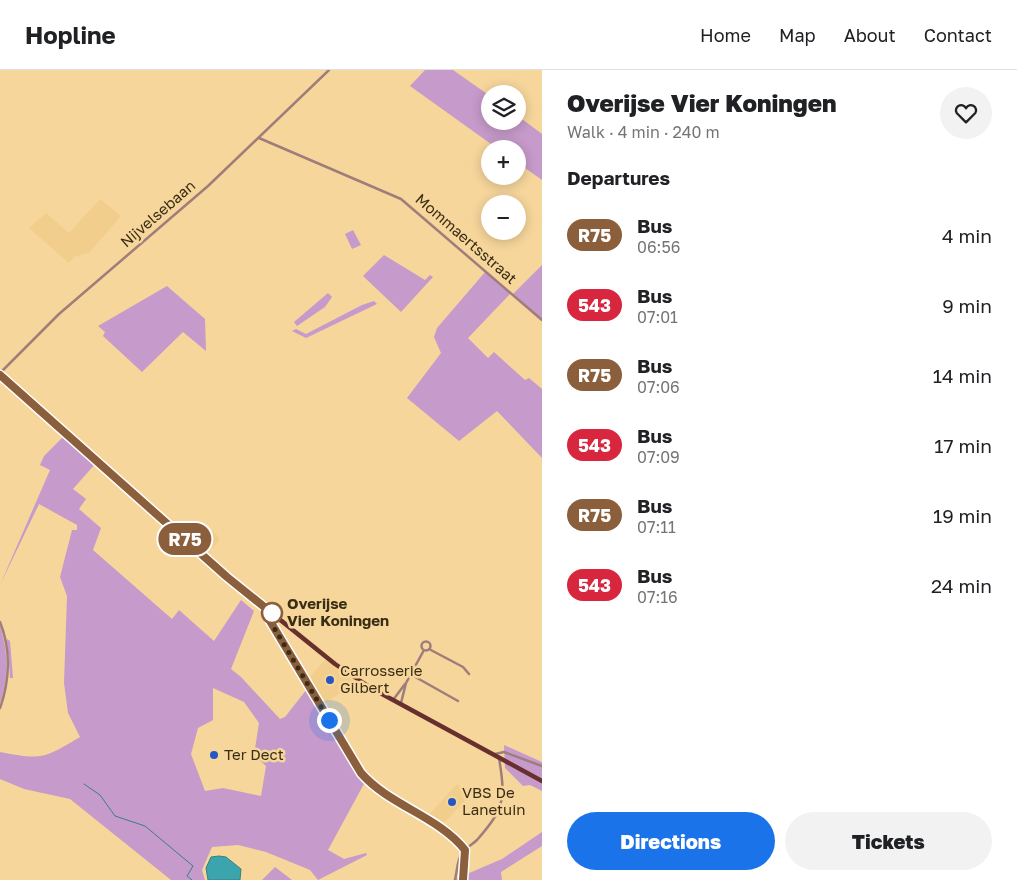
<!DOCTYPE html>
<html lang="en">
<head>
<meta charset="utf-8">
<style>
  :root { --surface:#fff; --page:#f2f2f2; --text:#202124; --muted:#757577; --line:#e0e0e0; --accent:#1a73e8 }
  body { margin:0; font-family:"Golos Text",sans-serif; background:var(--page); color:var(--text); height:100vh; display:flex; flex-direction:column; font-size:19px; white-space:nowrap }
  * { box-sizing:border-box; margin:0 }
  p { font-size:16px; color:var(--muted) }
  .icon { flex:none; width:28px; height:28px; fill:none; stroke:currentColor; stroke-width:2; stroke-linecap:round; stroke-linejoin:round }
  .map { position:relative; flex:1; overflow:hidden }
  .details { display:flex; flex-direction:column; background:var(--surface); width:475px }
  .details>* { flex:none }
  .badge { padding:0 10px; border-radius:16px; font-size:18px; line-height:32px }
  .buttons { position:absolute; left:481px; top:15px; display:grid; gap:10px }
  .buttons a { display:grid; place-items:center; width:45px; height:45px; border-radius:50%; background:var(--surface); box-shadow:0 2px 12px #0003; font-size:25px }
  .you { position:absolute; width:25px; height:25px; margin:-12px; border:4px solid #fff; border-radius:50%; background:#1a73e8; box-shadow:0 0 0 8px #1a73e833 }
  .map>.badge { position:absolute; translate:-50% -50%; box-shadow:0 0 0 2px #fff }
  h2 { padding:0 25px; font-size:19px; line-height:45px }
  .round { display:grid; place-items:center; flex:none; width:52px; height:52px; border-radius:26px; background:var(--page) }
  .head { display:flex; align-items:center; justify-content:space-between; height:85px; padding:0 25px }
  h1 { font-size:24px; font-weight:800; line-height:38px }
  .button { display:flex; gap:10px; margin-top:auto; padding:10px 25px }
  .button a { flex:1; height:58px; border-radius:30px; background:var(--accent); color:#fff; font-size:20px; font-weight:800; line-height:58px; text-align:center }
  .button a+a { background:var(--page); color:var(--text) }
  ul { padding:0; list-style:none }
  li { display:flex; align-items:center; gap:15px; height:70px; padding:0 25px }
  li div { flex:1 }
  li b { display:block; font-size:19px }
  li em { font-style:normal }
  li .badge { min-width:55px; font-weight:700; text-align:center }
  header { display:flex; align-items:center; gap:30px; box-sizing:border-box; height:70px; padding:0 25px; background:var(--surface); border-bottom:1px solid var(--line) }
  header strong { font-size:24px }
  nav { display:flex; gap:28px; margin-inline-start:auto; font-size:18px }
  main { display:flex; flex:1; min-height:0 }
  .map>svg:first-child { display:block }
</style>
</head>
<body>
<header>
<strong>Hopline</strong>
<nav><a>Home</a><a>Map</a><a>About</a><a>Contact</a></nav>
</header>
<main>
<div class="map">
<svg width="542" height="810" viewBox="0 0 542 810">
  <rect width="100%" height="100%" fill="#f6d69b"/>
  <path fill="#f1ce8b" d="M100 129 121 146 89 183 82 184 79 187 76 185 69 193 29 158 46 143 69 163Z
    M201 451 218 466 219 471 207 484 187 466Z
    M325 590 357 613 323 634 308 609Z
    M457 714 470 725 445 752 429 745Z"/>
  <path fill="#c69aca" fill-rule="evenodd" d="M425 0H453L490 26V51H518V46L542 64V110L518 93V79H498L410 16Z
    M353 160 361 175 352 179 345 164Z
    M384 185 425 210 430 205 433 207 401 242 363 206Z
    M542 195V249L513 224Z
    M486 201 511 223 468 268 488 288 494 282 525 310 529 308 542 319V388L497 341 459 371 407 328 441 283 434 267 437 258Z
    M167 216 205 249 206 281 183 262 142 302 103 266 105 262 98 256Z
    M328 223 332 227 325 237 297 256 294 252Z
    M374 231 377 234 306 268 292 261 296 259 306 264 362 235Z
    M64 366 96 393 73 419 86 429 79 439 101 458 93 480 172 549 179 540 214 571 241 530 254 541 231 599 241 607 280 649 285 647 307 619 365 712 328 780 344 789 366 783 367 785 318 810 310 800 266 782 238 775 212 777 202 800 205 810H171L70 729 24 719 0 709V682C42 690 43 689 80 667L68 643 64 613 67 526 60 507 72 460H77V455L39 434 0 515 50 400 40 395 44 386ZM213 618 244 632 259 653 254 685 266 696 261 726 223 718 205 721 191 684 198 658 213 650Z
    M0 555C8 581 9 607 0 633Z
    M7 569 10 571 13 608H10Z
    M504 675 542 692V721L530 715 523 716 505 698Z
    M542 762V776L501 802 502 810H453L502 789Z
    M275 797 292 810H262Z"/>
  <path fill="#3ba4ad" stroke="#3a807f" d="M219 786 226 787 241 799 240 810H208L206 798 211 787Z"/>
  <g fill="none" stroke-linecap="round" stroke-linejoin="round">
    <path stroke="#3a807f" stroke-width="1" d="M84 714 100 725 115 746 145 756 193 796 187 806 192 810"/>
    <path stroke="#9f7d7a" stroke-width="2.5" d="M259 68 401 129 542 250
      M0 303 59 244 208 116 329 0
      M0 552C11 579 10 610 0 638
      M421.5 576a4.5 4.5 0 1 1 9 0a4.5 4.5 0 1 1-9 0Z
      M429 579 463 597 469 604
      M410 604 458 631
      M393 630 405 614
      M401 633 406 613 424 580
      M495 684 504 682 542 696
      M455 810C457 802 457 790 462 783 465 778 472 775 477 770 504 739 506 730 499 688"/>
    <path stroke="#9f7d7a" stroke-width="3" d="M273 544 270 551 361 703C390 736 438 745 465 781L462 810"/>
    <path stroke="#67302e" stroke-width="4.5" d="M0 305 227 507 335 594 371 618 542 711"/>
  </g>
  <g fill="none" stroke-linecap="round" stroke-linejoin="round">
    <defs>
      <path id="line" d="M0 305 227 507 273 544 270 551 361 703C390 736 438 746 465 780L463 810"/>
    </defs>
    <use href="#line" stroke="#fff" stroke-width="11"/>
    <use href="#line" stroke="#8b5e3c" stroke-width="8"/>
    <path stroke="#392d15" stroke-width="5" stroke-dasharray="0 9" d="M272 543 270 551 329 650"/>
  </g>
  <circle fill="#fff" stroke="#8b5e3c" stroke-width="2.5" cx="272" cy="543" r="10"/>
  <g fill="#2556c3" stroke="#f6d69b" stroke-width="2">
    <circle cx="330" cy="610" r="5"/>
    <circle cx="214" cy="685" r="5"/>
    <circle cx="452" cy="732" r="5"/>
  </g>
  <g text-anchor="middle" stroke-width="5" stroke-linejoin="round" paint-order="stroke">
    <g font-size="15" fill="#392d15" stroke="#f6d69b">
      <text transform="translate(158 144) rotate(-41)" y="5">Nijvelsebaan</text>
      <text transform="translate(466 169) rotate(41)" y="5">Mommaertsstraat</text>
    </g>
    <g font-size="15" font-weight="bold" fill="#392d15" stroke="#f6d69b" text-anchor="start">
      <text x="287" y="539">Overijse<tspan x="287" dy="17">Vier Koningen</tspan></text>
    </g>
    <g font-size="15" fill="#392d15" stroke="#f6d69b" text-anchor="start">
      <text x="340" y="606">Carrosserie<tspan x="340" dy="17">Gilbert</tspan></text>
      <text x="224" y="690">Ter Dect</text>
      <text x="462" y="728">VBS De<tspan x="462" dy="17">Lanetuin</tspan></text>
    </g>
  </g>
</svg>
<div class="buttons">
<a><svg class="icon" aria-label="layers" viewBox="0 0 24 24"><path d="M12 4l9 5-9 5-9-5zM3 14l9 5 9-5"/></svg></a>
<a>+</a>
<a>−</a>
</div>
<div class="you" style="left:329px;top:650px"></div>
<b class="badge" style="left:185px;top:469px;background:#8b5e3c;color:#fff">R75</b>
</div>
<section class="details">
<div class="head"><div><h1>Overijse Vier Koningen</h1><p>Walk · 4 min · 240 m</p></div><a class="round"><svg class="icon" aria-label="heart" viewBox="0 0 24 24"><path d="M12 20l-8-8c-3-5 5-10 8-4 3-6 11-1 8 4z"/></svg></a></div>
<h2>Departures</h2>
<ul>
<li><span class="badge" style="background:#8b5e3c;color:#fff">R75</span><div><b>Bus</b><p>06:56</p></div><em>4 min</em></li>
<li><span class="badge" style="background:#d7263d;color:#fff">543</span><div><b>Bus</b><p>07:01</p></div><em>9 min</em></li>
<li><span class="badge" style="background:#8b5e3c;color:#fff">R75</span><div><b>Bus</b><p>07:06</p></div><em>14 min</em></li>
<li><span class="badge" style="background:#d7263d;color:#fff">543</span><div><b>Bus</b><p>07:09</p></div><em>17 min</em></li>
<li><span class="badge" style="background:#8b5e3c;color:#fff">R75</span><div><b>Bus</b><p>07:11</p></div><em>19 min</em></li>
<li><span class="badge" style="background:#d7263d;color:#fff">543</span><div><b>Bus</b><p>07:16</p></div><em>24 min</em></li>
</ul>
<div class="button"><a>Directions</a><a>Tickets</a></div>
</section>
</main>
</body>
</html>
